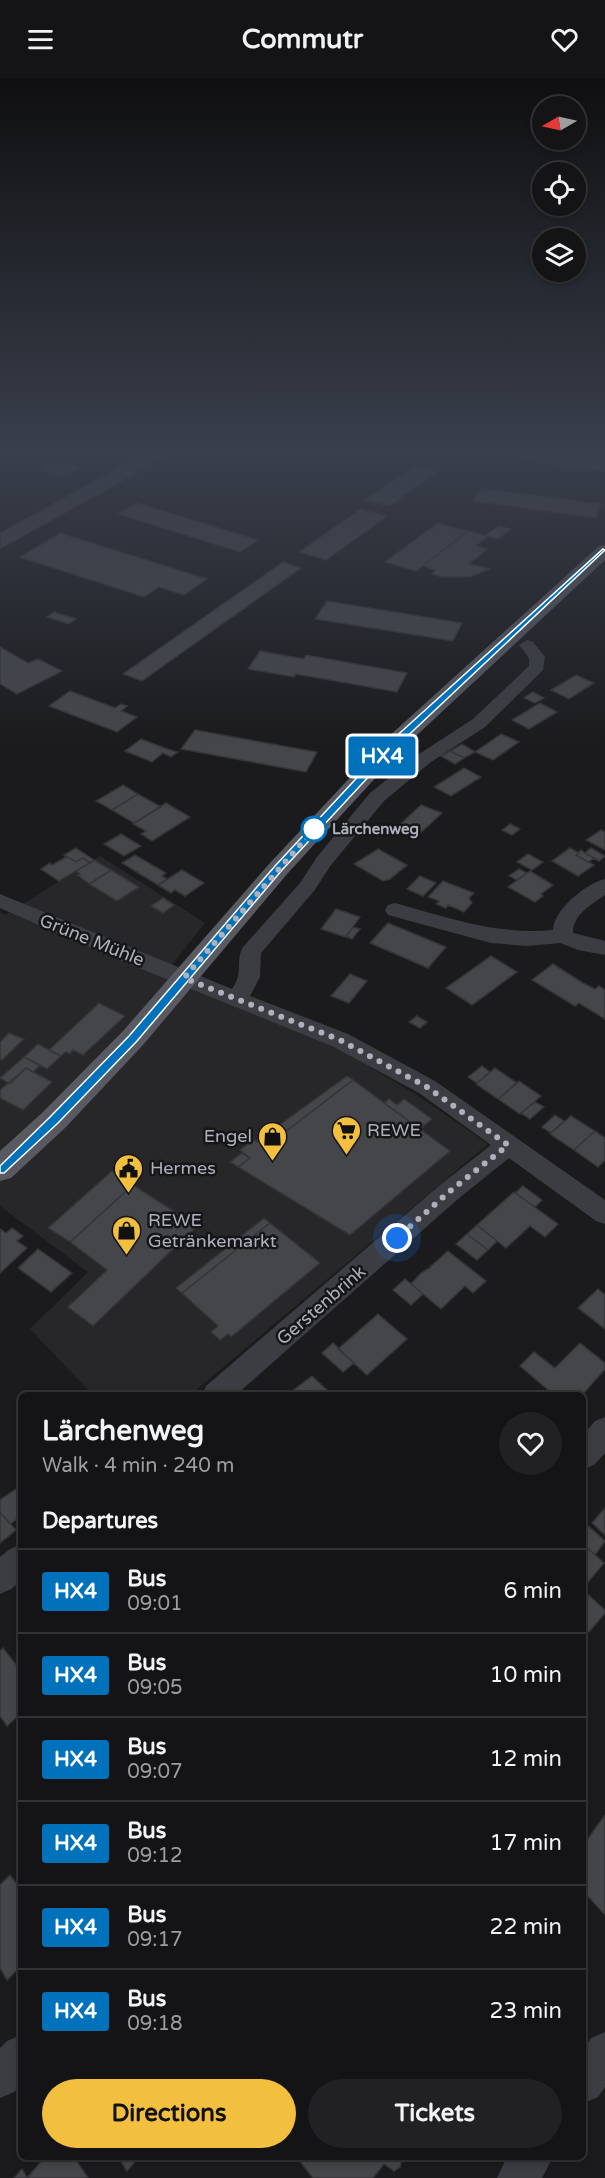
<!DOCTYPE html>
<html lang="en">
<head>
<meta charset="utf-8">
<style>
  :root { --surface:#141416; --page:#212123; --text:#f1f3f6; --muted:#9d9ea1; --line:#333335; --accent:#f2bf3f }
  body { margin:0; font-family:"Varela Round",sans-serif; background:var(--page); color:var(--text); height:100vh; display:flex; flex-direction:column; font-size:22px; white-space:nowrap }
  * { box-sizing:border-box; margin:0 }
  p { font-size:20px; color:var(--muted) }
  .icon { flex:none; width:33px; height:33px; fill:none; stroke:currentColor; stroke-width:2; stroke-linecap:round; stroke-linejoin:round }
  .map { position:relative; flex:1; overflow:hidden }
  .details { position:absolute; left:18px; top:1314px; width:568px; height:768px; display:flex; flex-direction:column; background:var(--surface); border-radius:9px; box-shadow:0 3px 9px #0003,0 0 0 2px var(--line) }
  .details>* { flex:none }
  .badge { padding:0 12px; border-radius:4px; font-size:21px; line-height:39px }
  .needle { width:39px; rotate:261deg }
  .fabs { position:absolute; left:532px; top:18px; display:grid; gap:12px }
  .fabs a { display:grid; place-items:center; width:54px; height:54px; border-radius:50%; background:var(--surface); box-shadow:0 3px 9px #0003,0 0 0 2px var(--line); font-size:30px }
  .you { position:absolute; width:30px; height:30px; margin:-15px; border:4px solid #fff; border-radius:50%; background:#1a73e8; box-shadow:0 0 0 9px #1a73e833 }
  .map>.badge { position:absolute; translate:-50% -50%; box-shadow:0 0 0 3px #fff }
  h2 { padding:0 24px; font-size:22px; line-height:54px }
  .round { display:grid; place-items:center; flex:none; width:63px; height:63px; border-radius:32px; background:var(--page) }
  .headline { display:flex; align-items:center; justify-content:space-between; height:102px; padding:0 24px }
  h1 { font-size:28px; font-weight:800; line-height:45px }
  .action { display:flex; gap:12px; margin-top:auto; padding:12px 24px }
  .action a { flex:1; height:69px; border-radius:36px; background:var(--accent); color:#111; font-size:24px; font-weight:800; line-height:69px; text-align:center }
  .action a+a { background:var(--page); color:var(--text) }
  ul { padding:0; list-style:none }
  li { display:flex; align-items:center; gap:18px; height:84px; padding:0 24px; border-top:2px solid var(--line) }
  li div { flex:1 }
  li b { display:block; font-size:22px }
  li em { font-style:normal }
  li .badge { min-width:66px; font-weight:700; text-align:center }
  header { display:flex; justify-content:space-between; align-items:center; height:78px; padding:0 24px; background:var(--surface); font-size:27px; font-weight:800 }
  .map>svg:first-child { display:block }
</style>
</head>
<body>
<header><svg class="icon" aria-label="menu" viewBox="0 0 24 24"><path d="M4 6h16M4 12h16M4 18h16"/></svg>Commutr<svg class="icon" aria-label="heart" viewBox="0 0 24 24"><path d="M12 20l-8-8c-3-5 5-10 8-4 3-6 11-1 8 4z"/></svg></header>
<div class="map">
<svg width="605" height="2100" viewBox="0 0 605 2100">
  <rect width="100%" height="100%" fill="#1b1b1d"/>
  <path fill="#27272a" d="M100 778 205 845 164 897 331 966 417 1017 488 1066 190 1317H93L30 1251 88 1194 0 1128V834L5 837Z"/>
  <path fill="#45464a" stroke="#353539" stroke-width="1.5" d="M38 372H69L67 373 76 376 68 379Z
    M151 372H177L0 471V455Z
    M451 372H483L475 378Z
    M522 372 605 380V393L517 382Z
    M58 384 74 389 78 390 62 398 43 392Z
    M428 387 434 389 431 392 439 393 389 428 365 422 415 388 424 390Z
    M480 410 601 426 596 440 473 423Z
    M137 425 258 462 240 474 118 436Z
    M361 431 387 438 326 482 299 474Z
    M438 445 468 453 416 493 385 484Z
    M498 448 511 451 498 461 485 458Z
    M468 453 488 458 476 468 487 471 469 486 489 491 470 499H442L432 496 436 492 423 488Z
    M60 455 207 501 184 517 159 509 144 519 20 479Z
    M283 484 301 490 142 603 123 596Z
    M327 523 462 545 453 563 315 541Z
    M54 534 76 541 69 546 47 539Z
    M0 569 28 585 38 581 62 593 17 616 0 606Z
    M260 573 304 581 306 577 407 595 397 614 296 596 294 599 248 591Z
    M576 597 594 605 569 621 551 612Z
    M70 613 115 630 121 626 127 628 121 633 137 639 117 654 49 628Z
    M533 614 544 620 535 625 524 620Z
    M540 625 557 634 529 651 512 642Z
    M195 652 317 674 306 694 181 671Z
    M501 656 519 664 493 682 475 674Z
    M141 661 167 671 178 674 171 679 163 675 152 684 125 673Z
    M462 666 475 674 464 680 450 673Z
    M450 673 464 680 455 686 441 678Z
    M464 690 481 699 451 718 434 709Z
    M123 707 138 716 112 732 96 723Z
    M138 716 161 729 134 745 112 732Z
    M166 725 190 739 152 763 141 756 146 753 133 746Z
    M421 727 442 735 415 760 394 752Z
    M510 746 520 751 512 757 502 752Z
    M601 752 605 754V772L586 762Z
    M121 756 141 768 124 778 104 766Z
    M76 770 94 782 90 785 83 780 76 784 64 777Z
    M570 770 579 775 576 777 594 787 578 798 552 783Z
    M591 770 605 778 599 783 585 775Z
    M378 771 407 787 390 801 383 803 354 786Z
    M581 772 585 775 594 780 588 784 576 777Z
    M528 776 543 784 532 792 517 784Z
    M64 777 76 784 83 780 90 785 59 803 41 791 50 785 52 787 66 779Z
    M135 777 166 795 162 798 167 801 158 807 122 785Z
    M94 782 111 792 90 806 77 797 80 796 76 793Z
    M519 791 527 795 517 802 509 798Z
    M111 792 139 809 117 823 89 806Z
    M182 792 204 805 185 818 175 812 171 815 158 807Z
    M530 793 553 807 541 816 543 818 535 824 508 809Z
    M420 798 436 805 423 818 407 811Z
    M443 803 474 815 469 820 472 825 464 834 448 827 446 830 436 826 439 823 428 819Z
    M163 820 174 827 163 835 151 828Z
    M336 831 360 839 346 859 321 851Z
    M388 845 446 869 428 890 370 865Z
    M353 849 360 851 352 861 346 858Z
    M491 878 517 894 472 927 446 910Z
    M553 886 583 905 595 911 599 908 605 912V941L579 925 575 928 532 902Z
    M350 896 367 903 349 925 331 918Z
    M99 925 125 938 83 977 73 972 70 976 66 974 61 978 49 972Z
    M417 938 427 944 420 950 409 944Z
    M9 955 24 961 2 982 0 981V964Z
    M38 966 61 978 47 991 24 979Z
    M24 979 40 987 33 994 26 990 10 1006 0 1000Z
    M482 988 490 994 477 1005 468 999Z
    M26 990 52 1004 23 1032 0 1020V1012Z
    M495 990 517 1005 498 1021 476 1006Z
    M347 998 353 1002 277 1060 270 1055 256 1064Z
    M353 1002 450 1073 350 1157 238 1089 250 1080 240 1072 253 1062 258 1064 270 1055 277 1060Z
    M519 1003 541 1018 520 1036 498 1021Z
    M389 1021 397 1027 404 1021 432 1041 420 1051 384 1025Z
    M535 1024 544 1029 530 1041 521 1035Z
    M555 1037 564 1043 551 1055 542 1049Z
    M571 1038 595 1053 574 1072 550 1056Z
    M595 1053 605 1060V1082L598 1089 574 1072Z
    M242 1075 250 1080 238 1089 230 1084Z
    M112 1093 133 1107 70 1164 48 1150Z
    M133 1107 197 1148 93 1248 68 1229 107 1192 70 1164Z
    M523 1108 542 1122 535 1129 515 1115Z
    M514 1114 558 1146 545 1159 530 1148 506 1170 477 1147Z
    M264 1140 270 1145 182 1215 176 1210Z
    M270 1145 320 1185 231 1259 228 1256 220 1262 211 1254 218 1248 182 1215Z
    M477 1147 497 1163 488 1172 467 1156Z
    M12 1150 23 1158 17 1163 27 1170 0 1195V1151L6 1155Z
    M467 1156 488 1172 477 1182 456 1166Z
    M38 1171 72 1195 51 1214 18 1190Z
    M448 1173 486 1203 473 1215 465 1208 441 1231 411 1206 421 1195 431 1189 430 1187 431 1188Z
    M405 1201 423 1216 411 1227 393 1212Z
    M598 1211 605 1217V1251L578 1230Z
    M378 1236 407 1261 367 1297 338 1271Z
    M333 1265 354 1285 343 1294 322 1275Z
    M580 1265 605 1285V1291L582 1317H554L520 1288 534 1274 555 1290Z
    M312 1298 327 1312 322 1317H287Z
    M16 1411 21 1418V1438L10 1446 0 1434V1422Z
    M605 1430V1457L592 1445Z
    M0 1434 16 1452 0 1465Z
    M584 1444 605 1463 595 1477 584 1467Z
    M584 1467 604 1485 584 1509Z
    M584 1513 605 1532V1535L589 1554 584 1549Z
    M3 1570 21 1593V1635L7 1648 0 1638V1573Z
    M605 1737V1837L584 1814V1766Z
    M10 1797 21 1812V1888L7 1902 0 1890V1807Z
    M45 2079H74L88 2100H14L22 2091 27 2100Z
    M118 2079H139L127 2093Z
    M306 2079H402V2082L400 2089 394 2093 384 2086 373 2100H313L301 2085Z"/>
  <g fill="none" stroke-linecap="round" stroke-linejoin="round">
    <path fill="#3c3d42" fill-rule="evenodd" d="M527 562 533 564 545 579 543 592 485 649 431 684 384 723 331 787 314 813 261 875 260 899 250 918 348 956 435 1003 605 1122V1146L596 1143 509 1080 458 1121 236 1317H202L206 1308 440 1107 491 1067 419 1015 332 968 119 882 0 830V816L232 911C244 895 235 882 243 869L300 805 317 779 370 715 419 676 473 641 529 588V580L519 567Z
      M605 801V817C591 827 573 836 573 855L605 863V877L578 872 560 865 527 868 491 865 388 837 385 832 388 827 395 825C450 840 495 857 553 852 553 832 587 805 605 801Z
      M605 1339V1375L594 1387 584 1391V1356L595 1343Z
      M21 1466V1503L11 1511 0 1516V1479L10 1471Z
      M605 1954V2009L598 2019 584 2025V1971L591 1960Z
      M21 1957V2007L14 2014 0 2020V1970L7 1963Z
      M507 2079H553L542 2100H497Z"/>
    <path fill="#585961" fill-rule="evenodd" d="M605 467V482L403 670 288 795 143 967 65 1050 11 1100 0 1103V1073L43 1034 123 953 270 785 387 660 599 468Z"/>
  </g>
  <linearGradient id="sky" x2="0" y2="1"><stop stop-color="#0f0f10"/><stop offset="0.56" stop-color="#393f4c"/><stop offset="1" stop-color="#393f4c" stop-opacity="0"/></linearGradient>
  <rect width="605" height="666" fill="url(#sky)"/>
  <path fill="#0072bc" stroke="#fff" stroke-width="1.5" d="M603 471 605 472 398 667 282 792 137 963 58 1045 4 1095H0V1088L50 1039 129 958 275 788 391 663Z"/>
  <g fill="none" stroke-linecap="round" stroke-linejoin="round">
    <path stroke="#aeb1bc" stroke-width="6" stroke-dasharray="0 10.8" d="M314 751 184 900 340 962 427 1009 508 1067 449 1114 397 1160"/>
  </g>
  <defs>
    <symbol id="supermarket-pin" viewBox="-11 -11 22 30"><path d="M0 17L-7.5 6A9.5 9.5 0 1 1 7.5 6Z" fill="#f2bf3f" stroke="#161618"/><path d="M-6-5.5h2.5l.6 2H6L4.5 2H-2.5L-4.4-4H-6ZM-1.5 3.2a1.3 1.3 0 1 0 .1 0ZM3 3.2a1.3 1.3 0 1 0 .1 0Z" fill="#111"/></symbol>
    <symbol id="shop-pin" viewBox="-11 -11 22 30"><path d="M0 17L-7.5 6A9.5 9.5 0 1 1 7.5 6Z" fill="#f2bf3f" stroke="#161618"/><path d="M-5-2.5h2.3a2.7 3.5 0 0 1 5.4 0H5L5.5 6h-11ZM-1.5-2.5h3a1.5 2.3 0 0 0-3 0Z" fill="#111"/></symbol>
    <symbol id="civic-pin" viewBox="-11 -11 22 30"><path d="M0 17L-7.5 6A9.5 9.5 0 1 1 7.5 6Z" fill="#f2bf3f" stroke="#161618"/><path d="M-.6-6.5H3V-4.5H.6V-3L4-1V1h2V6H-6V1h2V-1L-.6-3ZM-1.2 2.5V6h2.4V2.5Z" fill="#111"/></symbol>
  </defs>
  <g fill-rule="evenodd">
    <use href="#supermarket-pin" x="330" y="1036" width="33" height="45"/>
    <use href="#shop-pin" x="256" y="1042" width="33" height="45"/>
    <use href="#civic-pin" x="112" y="1074" width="33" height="45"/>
    <use href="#shop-pin" x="110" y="1136" width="33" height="45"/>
  </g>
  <circle fill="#fff" stroke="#0072bc" stroke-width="3" cx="314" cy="751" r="12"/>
  <g text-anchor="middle" stroke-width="5" stroke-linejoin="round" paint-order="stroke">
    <g font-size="15" font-weight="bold" fill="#aeb1bc" stroke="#161618" text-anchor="start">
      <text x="332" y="756">Lärchenweg</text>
    </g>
    <g font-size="18" fill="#aeb1bc" stroke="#161618">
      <text transform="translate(92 862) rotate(22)" y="6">Grüne Mühle</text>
      <text transform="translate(321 1227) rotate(-41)" y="6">Gerstenbrink</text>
    </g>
    <g font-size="18" fill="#aeb1bc" stroke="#161618" text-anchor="start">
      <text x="367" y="1058">REWE</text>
      <text x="252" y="1064" text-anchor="end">Engel</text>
      <text x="150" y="1096">Hermes</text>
      <text x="148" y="1148">REWE<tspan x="148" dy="21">Getränkemarkt</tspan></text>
    </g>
  </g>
</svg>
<div class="fabs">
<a><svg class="needle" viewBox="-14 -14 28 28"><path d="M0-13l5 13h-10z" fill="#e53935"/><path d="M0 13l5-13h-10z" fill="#9d9ea1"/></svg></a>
<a><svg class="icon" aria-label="locate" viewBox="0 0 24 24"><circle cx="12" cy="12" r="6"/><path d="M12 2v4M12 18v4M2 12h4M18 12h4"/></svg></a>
<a><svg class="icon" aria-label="layers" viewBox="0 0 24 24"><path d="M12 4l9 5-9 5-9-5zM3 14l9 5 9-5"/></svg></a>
</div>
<div class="you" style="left:397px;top:1160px"></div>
<b class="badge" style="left:382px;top:678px;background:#0072bc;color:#fff">HX4</b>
<section class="details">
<div class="headline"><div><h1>Lärchenweg</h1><p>Walk · 4 min · 240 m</p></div><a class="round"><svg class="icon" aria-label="heart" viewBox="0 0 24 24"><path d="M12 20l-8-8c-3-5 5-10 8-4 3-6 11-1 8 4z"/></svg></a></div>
<h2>Departures</h2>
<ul>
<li><span class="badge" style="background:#0072bc;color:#fff">HX4</span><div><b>Bus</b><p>09:01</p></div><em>6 min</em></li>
<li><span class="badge" style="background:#0072bc;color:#fff">HX4</span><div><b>Bus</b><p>09:05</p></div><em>10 min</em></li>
<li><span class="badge" style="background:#0072bc;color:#fff">HX4</span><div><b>Bus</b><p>09:07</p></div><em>12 min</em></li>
<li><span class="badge" style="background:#0072bc;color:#fff">HX4</span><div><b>Bus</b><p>09:12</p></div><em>17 min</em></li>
<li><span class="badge" style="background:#0072bc;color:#fff">HX4</span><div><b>Bus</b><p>09:17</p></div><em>22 min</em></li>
<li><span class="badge" style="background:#0072bc;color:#fff">HX4</span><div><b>Bus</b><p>09:18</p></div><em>23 min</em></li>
</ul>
<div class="action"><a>Directions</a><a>Tickets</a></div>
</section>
</div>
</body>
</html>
